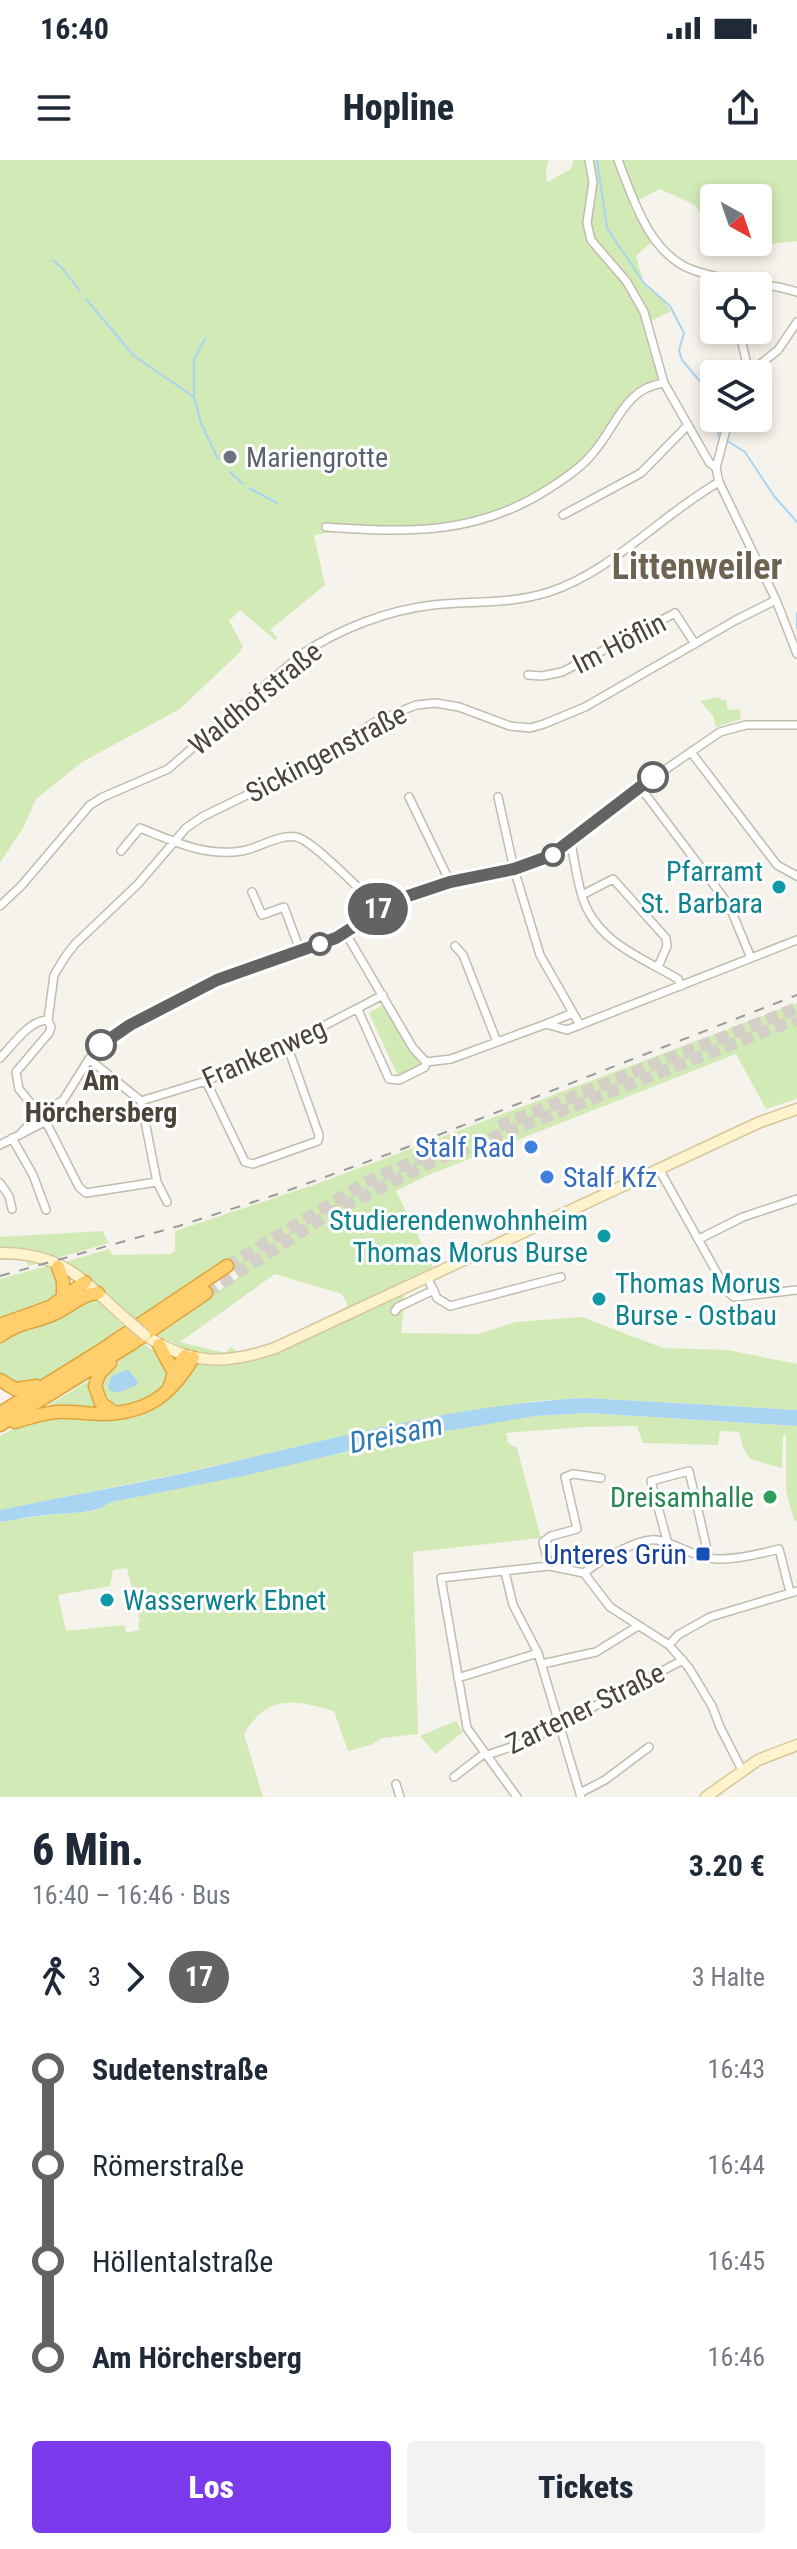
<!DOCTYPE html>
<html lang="de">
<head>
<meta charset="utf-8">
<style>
  :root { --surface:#fff; --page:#f2f2f3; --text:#1f2937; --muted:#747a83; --accent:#7c3aed }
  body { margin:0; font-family:"Roboto Condensed",sans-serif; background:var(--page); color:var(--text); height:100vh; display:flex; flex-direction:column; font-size:30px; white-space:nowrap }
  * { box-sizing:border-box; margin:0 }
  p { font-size:26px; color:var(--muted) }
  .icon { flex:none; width:44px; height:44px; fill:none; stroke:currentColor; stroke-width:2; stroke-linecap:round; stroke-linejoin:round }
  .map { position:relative; height:1637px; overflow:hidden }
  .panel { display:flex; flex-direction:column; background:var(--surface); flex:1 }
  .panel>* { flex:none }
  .badge { padding:0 16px; border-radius:26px; font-size:28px; line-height:52px }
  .needle { width:52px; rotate:140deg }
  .buttons { position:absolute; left:700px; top:24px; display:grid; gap:16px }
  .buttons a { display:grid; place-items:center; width:72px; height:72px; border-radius:8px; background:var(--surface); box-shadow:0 4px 12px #0003; font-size:40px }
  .map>.badge { position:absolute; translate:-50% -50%; box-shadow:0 0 0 4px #fff }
  .legs { display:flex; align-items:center; gap:12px; height:88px; padding:0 32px; font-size:26px }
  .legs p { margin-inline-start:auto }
  .summary { display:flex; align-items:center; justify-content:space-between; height:136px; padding:0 32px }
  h1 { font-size:44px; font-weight:800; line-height:60px }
  .cta { display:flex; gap:16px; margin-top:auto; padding:16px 32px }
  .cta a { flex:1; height:92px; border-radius:8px; background:var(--accent); color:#fff; font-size:32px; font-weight:800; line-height:92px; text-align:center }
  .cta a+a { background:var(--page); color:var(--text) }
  ul { padding:0 32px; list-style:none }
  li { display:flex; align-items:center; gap:28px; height:96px; font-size:30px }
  li i { display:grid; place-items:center; width:12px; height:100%; margin:0 10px; background:currentColor }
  li i::after { content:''; width:20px; height:20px; margin:-10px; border:6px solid; border-radius:50%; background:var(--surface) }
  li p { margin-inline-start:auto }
  li:first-child i { background:linear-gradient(#0000 50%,currentColor 0) }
  li:last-child i { background:linear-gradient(currentColor 50%,#0000 0) }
  .status { display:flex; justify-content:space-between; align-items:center; height:56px; padding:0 40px; background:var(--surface); direction:ltr }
  .status svg { height:22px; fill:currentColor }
  header { display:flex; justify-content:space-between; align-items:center; height:104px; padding:0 32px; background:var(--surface); font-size:36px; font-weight:800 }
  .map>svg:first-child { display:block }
</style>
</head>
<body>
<div class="status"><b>16:40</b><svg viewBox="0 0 49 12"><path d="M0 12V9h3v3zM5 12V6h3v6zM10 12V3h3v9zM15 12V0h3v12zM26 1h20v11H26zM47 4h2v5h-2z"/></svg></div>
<header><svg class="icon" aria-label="menu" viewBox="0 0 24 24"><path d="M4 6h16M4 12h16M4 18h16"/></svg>Hopline<svg class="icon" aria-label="share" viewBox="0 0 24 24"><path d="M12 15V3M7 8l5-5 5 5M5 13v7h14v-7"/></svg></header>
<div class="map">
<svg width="797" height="1637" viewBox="0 0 797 1637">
  <rect width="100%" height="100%" fill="#f6f3ec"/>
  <path fill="#d2eab5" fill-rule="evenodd" d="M0 0H549L546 8 547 22 571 9 574 0H797V81L744 87 729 82H758V38H714V73L695 45 660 29 629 45 652 82 636 96 644 125 661 137 671 151 645 164 658 204 659 220 632 231 608 270 580 304 528 340 509 349 464 362 395 371H342L314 375 325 425 270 470 278 478 275 480 240 450 229 461 243 486 240 492 180 549 82 602 36 639 23 668 0 703Z
    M719 537 721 540H726L728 550 740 549 741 559 716 567 713 556 700 541Z
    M797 843V939L766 949 736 894 431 1014 396 1031 433 1107 398 1124 405 1140 401 1173 478 1174 516 1162 582 1157 663 1188 728 1190 797 1204V1250L587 1238 535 1241 387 1266 183 1313 0 1350V1276C17 1267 33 1258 52 1257 94 1253 136 1268 171 1236 183 1226 190 1209 199 1196L157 1175 247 1111 241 1104 136 1159 65 1102 109 1089 113 1095 170 1094 175 1091V1071L322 1022ZM275 1114 342 1134 348 1146 270 1185 239 1193 231 1187 225 1193 180 1182Z
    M383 845 410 892 422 903 398 916 369 853Z
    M102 1071 109 1083 29 1106 24 1099 0 1100V1077Z
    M47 1106 59 1117 58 1137 0 1162V1119Z
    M84 1139H95L124 1167C99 1183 46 1227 16 1224 10 1223 5 1218 0 1214V1183L4 1177Z
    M143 1183C162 1198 169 1197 167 1223L147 1242 114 1248C110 1244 102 1239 99 1234 89 1216 131 1192 143 1183Z
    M93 1218 100 1251 41 1250Z
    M587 1253 797 1266V1362L794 1360 786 1331V1275L783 1276 782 1308 750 1299 743 1287 739 1272 720 1271 718 1285 643 1283 637 1266 582 1267 506 1273 508 1283 517 1288 541 1378 413 1392 418 1574 382 1578 371 1585 348 1591 334 1551C293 1539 268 1534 244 1574L263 1637H0V1362C19 1359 38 1356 57 1354 77 1352 93 1355 111 1342L480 1264 535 1256ZM127 1408 140 1461 138 1462 140 1470 126 1473 124 1465 66 1471 58 1435 110 1426 113 1410Z
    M456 1561 463 1572 435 1594 420 1576Z"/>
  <path fill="#a9d4f2" d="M128 1209 138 1222 137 1225 117 1233 110 1230 108 1226 112 1216Z
    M587 1238 797 1250V1266L587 1253 535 1256 400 1279 248 1315 111 1342C93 1354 78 1352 57 1354 38 1355 19 1359 0 1362V1350C62 1337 124 1326 185 1313 318 1283 451 1244 587 1238Z"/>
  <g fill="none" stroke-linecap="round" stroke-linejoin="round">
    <path stroke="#a9d4f2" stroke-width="2" d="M597 0 607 68 644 123 670 146 684 173 679 190 682 200 714 238
      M53 100 62 108 80 131
      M86 139 134 196 194 237 201 263 218 299
      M194 235V199L205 179
      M720 258 718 275 745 292 774 336 797 362
      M230 312 243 324
      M249 328 277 343
      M797 453V468"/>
    <path stroke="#d4d0c8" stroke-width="12" stroke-dasharray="12 6" stroke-linecap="butt" d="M499 966 797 848
      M227 1106 371 1020 441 989
      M206 1133 334 1051 438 999 797 859"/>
    <defs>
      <path id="street" d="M589 0 593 22 587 63 591 80 627 122 644 152 664 223 709 302 716 308 719 322 776 440 797 494
        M618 0C633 39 650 95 693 110 724 122 764 121 797 132
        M739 170 749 213
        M748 214 778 190 797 162
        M716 308 729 258
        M563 355 641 313 688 265
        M326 367C409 373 478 375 550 328 565 318 582 307 593 293 617 266 624 228 664 223
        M528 515 542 516 562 512 675 453 695 484
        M691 592 777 705 797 716
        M640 627 729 745 751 798
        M409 637 450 722
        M498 637 514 709 540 795 580 865
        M571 682C574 700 577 719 582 736 596 782 641 797 678 819L681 826
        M121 691 140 668C173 681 205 697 242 691 259 688 279 674 296 677 311 679 358 728 372 741L378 749
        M252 732 262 755 284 747 300 790
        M582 735 613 719 666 778 667 786 658 807
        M0 746 22 725 90 645 103 637 168 609 302 494C339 469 388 450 433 445 472 441 512 444 549 432 613 411 661 355 719 322
        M345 772 413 888 426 902 451 899 546 864 567 870 797 780
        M455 786 463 795 497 882
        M358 850 389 919 399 920 425 907 426 902
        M546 864 573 853
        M0 898C13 885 29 860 48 860
        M89 899 141 941
        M206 921 245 1002 253 1004 318 981 319 975 287 885
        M141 941 157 1022 86 1033 79 1027 46 962 19 929 16 912 49 873 51 867 48 860 54 815 65 797 75 784 138 724 186 668 202 657 312 603 375 562 416 545 436 543 459 547 510 566 530 568 544 564 585 547 736 460 776 440
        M141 941 206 921 287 885 383 835
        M21 973 31 962 60 942
        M12 978 33 1015 46 1050
        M0 985 52 958 89 899 102 884 130 865 217 820 336 778 396 740 450 722 514 709 550 696 640 627 720 572 746 565H797
        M659 1009 727 1131 734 1137 797 1130
        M157 1022 167 1042
        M0 1023 9 1036 12 1049
        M699 1079 743 1057 797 1039
        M427 1117 437 1138 450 1146 561 1117
        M395 1151 398 1147 434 1130
        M668 1384 651 1321 689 1311 709 1398
        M549 1406 543 1382 551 1376 577 1369 565 1317 573 1314 601 1318
        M505 1412 513 1445 538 1493 581 1637
        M584 1413C598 1402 639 1377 657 1380 678 1384 695 1398 717 1399 736 1400 760 1394 779 1389L790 1432
        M669 1485 678 1475 710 1457 797 1431
        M542 1504 596 1492 638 1466
        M458 1518 538 1493
        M487 1595 526 1582 683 1500
        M454 1617 485 1593
        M396 1624 400 1637
        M580 1633 605 1620 649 1587
        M517 1637 467 1568 441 1418 549 1406 584 1413 610 1447 669 1485 689 1508 712 1546 720 1567 742 1610"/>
      <path id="secondary" d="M0 1093C64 1093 81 1119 125 1158
        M145 1175C189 1205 226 1205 275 1188L760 962 797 949
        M706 1637 758 1600 797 1585"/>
      <path id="highway" d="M58 1107 63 1121V1138
        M0 1165 50 1147 85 1122
        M0 1176C17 1162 39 1162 58 1152 72 1145 82 1134 98 1133
        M159 1185 174 1213
        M110 1203 99 1214 95 1226 101 1243 115 1253
        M0 1220 15 1229 37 1226
        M169 1229 174 1213 185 1196
        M0 1253 97 1193 227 1106
        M15 1262C28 1258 43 1253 58 1252 72 1251 87 1254 102 1254 147 1253 170 1236 193 1198
        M0 1265 131 1184 206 1133"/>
    </defs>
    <use href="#street" stroke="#c2bbae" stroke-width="10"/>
    <use href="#secondary" stroke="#d6c79b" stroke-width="13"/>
    <use href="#highway" stroke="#e0a43c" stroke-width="15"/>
    <use href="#street" stroke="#fff" stroke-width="7"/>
    <use href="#secondary" stroke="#fff3cd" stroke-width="10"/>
    <use href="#highway" stroke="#ffcf6e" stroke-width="12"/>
    <path stroke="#9a9a9a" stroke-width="2" stroke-dasharray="10 10" stroke-linecap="butt" d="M0 1116 179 1066 281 1033 405 988 797 835"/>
    <defs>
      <path id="secondary-bridge" d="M125 1158 145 1175"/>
    </defs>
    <use href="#secondary-bridge" stroke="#d6c79b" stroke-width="13" stroke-linecap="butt"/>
    <use href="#secondary-bridge" stroke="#fff3cd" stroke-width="10"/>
  </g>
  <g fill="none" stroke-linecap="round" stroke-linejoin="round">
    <defs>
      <path id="line-1" d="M101 885 130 865 217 820 336 778 396 740 450 722 514 709 550 696 653 617"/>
    </defs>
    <use href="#line-1" stroke="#fff" stroke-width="18"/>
    <use href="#line-1" stroke="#646363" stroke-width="12"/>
  </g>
  <circle fill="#6b7280" stroke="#fff" stroke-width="3" cx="230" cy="297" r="8"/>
  <g fill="#fff" stroke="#646363" stroke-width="4">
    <circle cx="653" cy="617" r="14"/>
    <circle cx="553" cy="695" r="10"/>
    <circle cx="320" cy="784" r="10"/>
    <circle cx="101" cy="885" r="14"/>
  </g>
  <g fill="#0f9aa8" stroke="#fff" stroke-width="3">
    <circle cx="779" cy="727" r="8"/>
    <circle cx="604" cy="1076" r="8"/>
    <circle cx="599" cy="1139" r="8"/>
    <circle cx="107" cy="1440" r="8"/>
  </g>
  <g fill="#3f7fe0" stroke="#fff" stroke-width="3">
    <circle cx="531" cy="987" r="8"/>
    <circle cx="547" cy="1017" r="8"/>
  </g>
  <circle fill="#2e9e5b" stroke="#fff" stroke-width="3" cx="770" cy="1337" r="8"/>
  <rect fill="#1a4fb4" stroke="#fff" stroke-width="3" x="695" y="1386" width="16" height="16" rx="4"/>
  <g text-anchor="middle" stroke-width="6" stroke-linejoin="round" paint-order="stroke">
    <g font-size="28" fill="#5b616d" stroke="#fff" text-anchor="start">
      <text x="246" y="307">Mariengrotte</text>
    </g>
    <g font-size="28" fill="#4b4439" stroke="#fff">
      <text transform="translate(619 483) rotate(-27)" y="10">Im Höflin</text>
      <text transform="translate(255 538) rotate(-39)" y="10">Waldhofstraße</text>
      <text transform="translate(326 593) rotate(-28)" y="10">Sickingenstraße</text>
      <text transform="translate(264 893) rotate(-24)" y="10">Frankenweg</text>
      <text transform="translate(585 1548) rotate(-26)" y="10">Zartener Straße</text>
    </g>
    <g font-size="28" fill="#0d838f" stroke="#fff" text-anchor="end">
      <text x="763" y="721">Pfarramt<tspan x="763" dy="32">St. Barbara</tspan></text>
      <text x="588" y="1070">Studierendenwohnheim<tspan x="588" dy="32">Thomas Morus Burse</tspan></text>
      <text x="615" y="1133" text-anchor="start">Thomas Morus<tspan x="615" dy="32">Burse - Ostbau</tspan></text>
      <text x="123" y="1450" text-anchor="start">Wasserwerk Ebnet</text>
    </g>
    <g font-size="28" font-weight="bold" fill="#4b4439" stroke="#fff">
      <text x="101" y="930">Am<tspan x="101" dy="32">Hörchersberg</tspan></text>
    </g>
    <g font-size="28" fill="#366cbe" stroke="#fff" text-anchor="end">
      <text x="515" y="997">Stalf Rad</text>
      <text x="563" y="1027" text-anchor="start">Stalf Kfz</text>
    </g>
    <g font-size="28" fill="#27864d" stroke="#fff" text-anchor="end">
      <text x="754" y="1347">Dreisamhalle</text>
    </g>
    <g font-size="28" fill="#164399" stroke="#fff" text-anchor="end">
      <text x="687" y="1404">Unteres Grün</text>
    </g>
    <g font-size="30" font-style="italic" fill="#2e7ab2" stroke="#fff">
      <text transform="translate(396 1274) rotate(-12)" y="10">Dreisam</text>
    </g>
    <g font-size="36" font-weight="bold" fill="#6e6250" stroke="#fff">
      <text x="697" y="419">Littenweiler</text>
    </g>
  </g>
</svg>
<div class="buttons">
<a><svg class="needle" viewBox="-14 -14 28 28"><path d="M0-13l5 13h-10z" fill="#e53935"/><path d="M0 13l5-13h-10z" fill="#747a83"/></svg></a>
<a><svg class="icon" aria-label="locate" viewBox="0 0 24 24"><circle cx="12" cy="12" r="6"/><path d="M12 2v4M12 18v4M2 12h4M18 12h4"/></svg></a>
<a><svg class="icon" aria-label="layers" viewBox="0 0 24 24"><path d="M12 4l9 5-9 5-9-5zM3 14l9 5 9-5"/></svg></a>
</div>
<b class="badge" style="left:378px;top:749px;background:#646363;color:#fff">17</b>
</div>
<section class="panel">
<div class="summary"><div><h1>6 Min.</h1><p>16:40 – 16:46 · Bus</p></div><b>3.20 €</b></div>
<div class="legs"><svg class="icon" aria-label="walk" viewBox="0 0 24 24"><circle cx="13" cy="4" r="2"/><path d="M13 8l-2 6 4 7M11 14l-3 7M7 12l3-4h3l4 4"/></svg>3<svg class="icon" aria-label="forward" viewBox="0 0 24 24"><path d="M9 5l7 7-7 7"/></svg><b class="badge" style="background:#646363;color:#fff">17</b><p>3 Halte</p></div>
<ul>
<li><i style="color:#646363"></i><b>Sudetenstraße</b><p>16:43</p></li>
<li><i style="color:#646363"></i><span>Römerstraße</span><p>16:44</p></li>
<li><i style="color:#646363"></i><span>Höllentalstraße</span><p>16:45</p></li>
<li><i style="color:#646363"></i><b>Am Hörchersberg</b><p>16:46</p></li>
</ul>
<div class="cta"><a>Los</a><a>Tickets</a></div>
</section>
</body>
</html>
